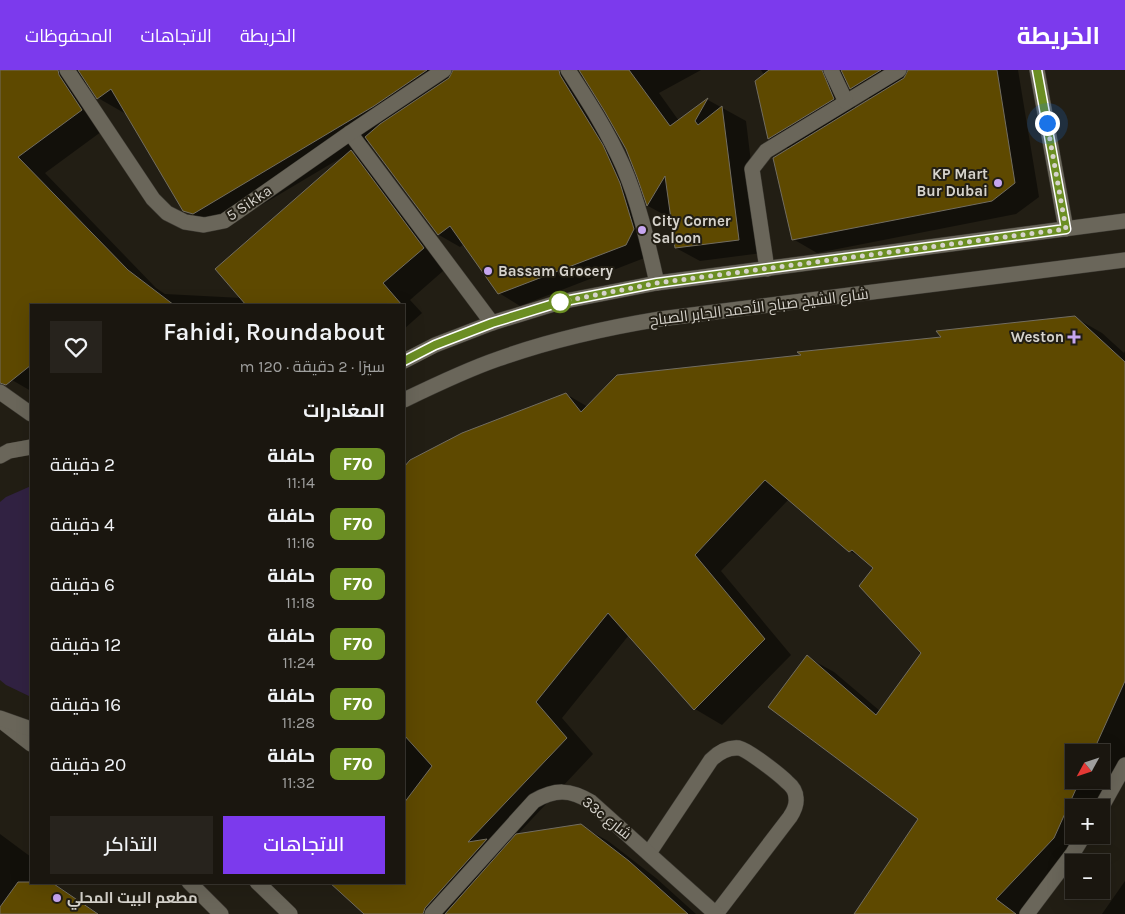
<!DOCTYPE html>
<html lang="ar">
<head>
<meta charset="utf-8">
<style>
  :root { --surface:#1a160f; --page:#27231d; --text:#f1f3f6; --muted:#9f9f9e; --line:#38352f; --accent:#7c3aed }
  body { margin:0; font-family:Karla,Cairo,sans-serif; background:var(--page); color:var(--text); direction:rtl; height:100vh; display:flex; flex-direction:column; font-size:19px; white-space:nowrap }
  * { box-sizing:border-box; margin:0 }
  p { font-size:16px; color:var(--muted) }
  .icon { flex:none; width:28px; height:28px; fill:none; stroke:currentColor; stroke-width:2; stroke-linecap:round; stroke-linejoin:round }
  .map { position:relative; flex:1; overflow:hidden; direction:ltr }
  .side { position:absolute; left:30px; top:234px; width:375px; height:580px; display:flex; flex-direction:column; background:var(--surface); border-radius:0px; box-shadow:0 5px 20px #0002,0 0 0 1px var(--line); direction:rtl }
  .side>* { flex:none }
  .badge { padding:0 10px; border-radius:8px; font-size:18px; line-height:32px }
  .needle { width:32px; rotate:230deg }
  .fabs { position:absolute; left:1065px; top:674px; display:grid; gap:10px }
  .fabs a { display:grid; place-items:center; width:45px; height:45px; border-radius:0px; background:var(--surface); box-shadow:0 5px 20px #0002,0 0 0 1px var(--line); font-size:25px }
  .you { position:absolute; width:25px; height:25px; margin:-12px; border:4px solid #fff; border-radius:50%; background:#1a73e8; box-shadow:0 0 0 8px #1a73e833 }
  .map>.badge { position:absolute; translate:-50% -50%; box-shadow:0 0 0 2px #fff }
  h2 { padding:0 20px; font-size:19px; line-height:45px }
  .round { display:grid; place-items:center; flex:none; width:52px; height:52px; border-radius:0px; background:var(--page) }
  .headline { display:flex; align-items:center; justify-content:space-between; height:85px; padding:0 20px }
  h1 { font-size:24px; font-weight:600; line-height:38px }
  .button { display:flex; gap:10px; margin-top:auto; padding:10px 20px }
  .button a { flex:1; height:58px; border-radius:0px; background:var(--accent); color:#fff; font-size:20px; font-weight:600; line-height:58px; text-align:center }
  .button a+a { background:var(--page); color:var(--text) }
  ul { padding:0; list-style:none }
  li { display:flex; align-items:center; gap:15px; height:60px; padding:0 20px }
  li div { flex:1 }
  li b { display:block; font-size:19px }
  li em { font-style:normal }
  li .badge { min-width:55px; font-weight:700; text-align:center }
  header { display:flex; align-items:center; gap:30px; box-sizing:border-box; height:70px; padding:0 25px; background:var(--accent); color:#fff }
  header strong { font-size:24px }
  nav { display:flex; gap:28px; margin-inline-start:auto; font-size:18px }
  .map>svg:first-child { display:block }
</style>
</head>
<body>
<header>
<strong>الخريطة</strong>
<nav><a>الخريطة</a><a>الاتجاهات</a><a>المحفوظات</a></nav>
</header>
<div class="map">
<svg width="1125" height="844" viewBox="0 0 1125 844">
  <rect width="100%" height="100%" fill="#221e14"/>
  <path fill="#312242" d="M31 416V627L6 615 0 610V432L6 427Z"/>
  <path fill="#0007" fill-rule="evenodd" d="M0 0H572L583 6 580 13 646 141 655 172 647 187 520 236 499 223 464 174 460 177 439 165 369 71 351 82 379 97 451 194 410 230 422 243 404 259V235H31V321L12 310 0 297ZM86 10 98 28 126 44 184 140 213 156 221 159 344 86V87L242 228 165 224 156 218 45 103 109 56 85 18Z
    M580 0H701L659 23 679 51 708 30 746 51 762 183 700 191 676 178 672 149 648 136 633 92 620 66Z
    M761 0H1018L1039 127 1016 144 817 183 793 169 789 79 769 68 764 5ZM847 10 851 18 871 29 856 39 846 18 845 13Z
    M1074 247 1102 263 1124 283 1125 281V686L1101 738H1074V765H1089L1023 844H855L919 749 807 587 834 602 880 641 923 583 874 498 866 491 850 481 789 429 721 501 791 585 722 655 695 639 629 565 562 648 593 684 516 766 581 756 608 771 656 808 696 844H365L329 812H404V399L410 391 566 324 588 337 804 286 943 268ZM1074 682H1101V710H1074Z
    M0 764 31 787V812H52L99 844H0Z
    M1125 811V844H1102Z"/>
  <path fill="#5e4900" stroke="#726d61" d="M0 0H58L59 5 82 40 18 87 128 200 174 235H31V295L6 315 0 313Z
    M78 0H427L374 36 193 144 183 141 111 19 97 29Z
    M453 0H559L560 5 603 75 620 113 634 159 626 175 498 224 450 156 438 165 365 67 380 54 449 8Z
    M579 0H629L670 56 708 28 695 51 698 55 722 36 739 170 675 178 665 106 647 136 637 107 626 79 605 42Z
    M769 0H822L834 29 768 69 755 11Z
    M841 0H881L850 19Z
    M908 0H997L1015 113 992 131 792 170 773 88 904 8Z
    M351 80 424 178 383 213 402 235H246L215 199Z
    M1075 246 1125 292V611L1093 682H1074V710H1080L1054 768 996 829 1016 844H854L918 749 768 637 807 585 876 645 921 583 859 516 873 498 852 480 849 482 765 410 695 485 765 569 694 640 608 543 536 632 567 668 468 772 487 769 425 838 423 844H364L329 812H404V733L432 696 404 665V397L410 390 462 363 566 323 581 342 617 305 801 285 797 282 941 267 936 261Z
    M581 754 629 791 688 844H445L516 764Z
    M18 812H51L98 844H0V837Z"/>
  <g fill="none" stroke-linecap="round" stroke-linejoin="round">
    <defs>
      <path id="service" d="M568 0C588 31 608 62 623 96 639 133 648 174 657 213
        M350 63 492 253
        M767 199 752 99 766 81 899 0
        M649 783 711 690C719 682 728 677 739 678 748 680 779 704 787 712 792 716 796 722 796 728 797 735 794 741 790 747L716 844"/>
      <path id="minor" d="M67 0 153 129 167 143 185 152 204 155 224 151 240 140 350 63 444 0
        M831 0 846 32
        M1037 0 1066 159
        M1101 738 1125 695
        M432 844 534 731C555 719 570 719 591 732L716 844
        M1027 844 1073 783 1084 765"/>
      <path id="tertiary" d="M0 650 31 674
        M189 812 221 844
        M257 812 290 844"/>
      <path id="secondary" d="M404 291 435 275 492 253 560 232 657 213 1125 151
        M0 322 31 344
        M404 330C435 315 466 300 498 289 551 270 605 258 660 249L1125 190
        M0 386 9 381 31 377
        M0 648 31 659"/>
    </defs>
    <use href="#service" stroke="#3c3932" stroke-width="16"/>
    <use href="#minor" stroke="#3c3932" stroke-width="16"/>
    <use href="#tertiary" stroke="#3c3932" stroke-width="16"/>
    <use href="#secondary" stroke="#3c3932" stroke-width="16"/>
    <use href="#service" stroke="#6a665a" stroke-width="15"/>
    <use href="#minor" stroke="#6a665a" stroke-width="15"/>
    <use href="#tertiary" stroke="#6a665a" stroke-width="15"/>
    <use href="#secondary" stroke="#6a665a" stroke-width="15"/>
  </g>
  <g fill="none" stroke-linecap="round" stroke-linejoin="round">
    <defs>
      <path id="line" d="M404 291 435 275 492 253 560 232 657 213 1066 159 1037 0"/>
    </defs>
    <use href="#line" stroke="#fff" stroke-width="11"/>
    <use href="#line" stroke="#6b8e23" stroke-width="8"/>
    <path stroke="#d6d3cc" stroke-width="5" stroke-dasharray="0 9" d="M560 232 657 213 1066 159 1047 53"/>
  </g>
  <g fill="#c6a6f0" stroke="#221e14" stroke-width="2">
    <circle cx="998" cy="113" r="5"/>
    <circle cx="642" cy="160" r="5"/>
    <circle cx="488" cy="201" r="5"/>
    <path d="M1071.5 259.5h5v5h5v5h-5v5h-5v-5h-5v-5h5z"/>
    <circle cx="57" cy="828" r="5"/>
  </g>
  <circle fill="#fff" stroke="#6b8e23" stroke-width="2.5" cx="560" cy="232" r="10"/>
  <g text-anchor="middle" stroke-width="4" stroke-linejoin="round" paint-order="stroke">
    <g font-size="15" font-weight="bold" fill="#d6d3cc" stroke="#221e14" text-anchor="start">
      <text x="988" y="109" text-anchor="end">KP Mart<tspan x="988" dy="17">Bur Dubai</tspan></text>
      <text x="652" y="156">City Corner<tspan x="652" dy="17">Saloon</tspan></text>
      <text x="498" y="206">Bassam Grocery</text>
      <text x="1064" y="272" text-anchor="end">Weston</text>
      <text x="67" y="833">مطعم البيت المحلي</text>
    </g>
    <g font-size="15" fill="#d6d3cc" stroke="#221e14">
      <text transform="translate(249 133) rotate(-34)" y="5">5 Sikka</text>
      <text transform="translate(759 237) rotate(-7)" y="5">شارع الشيخ صباح الأحمد الجابر الصباح</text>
      <text transform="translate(607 748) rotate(39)" y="5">33c شارع</text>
    </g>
  </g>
</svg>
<div class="fabs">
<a><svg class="needle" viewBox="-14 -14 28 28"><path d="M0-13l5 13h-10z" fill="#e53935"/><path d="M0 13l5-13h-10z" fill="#9f9f9e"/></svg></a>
<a>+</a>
<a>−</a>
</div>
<div class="you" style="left:1047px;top:53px"></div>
<section class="side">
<div class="headline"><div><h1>Fahidi, Roundabout</h1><p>سيرًا · 2 دقيقة · 120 m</p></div><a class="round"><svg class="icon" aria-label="heart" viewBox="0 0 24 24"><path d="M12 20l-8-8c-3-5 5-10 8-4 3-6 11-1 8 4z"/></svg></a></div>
<h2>المغادرات</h2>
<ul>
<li><span class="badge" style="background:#6b8e23;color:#fff">F70</span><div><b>حافلة</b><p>11:14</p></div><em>2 دقيقة</em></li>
<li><span class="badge" style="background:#6b8e23;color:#fff">F70</span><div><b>حافلة</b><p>11:16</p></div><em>4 دقيقة</em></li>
<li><span class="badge" style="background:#6b8e23;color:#fff">F70</span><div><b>حافلة</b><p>11:18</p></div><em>6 دقيقة</em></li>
<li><span class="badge" style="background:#6b8e23;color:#fff">F70</span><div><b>حافلة</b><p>11:24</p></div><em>12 دقيقة</em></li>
<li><span class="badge" style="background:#6b8e23;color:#fff">F70</span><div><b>حافلة</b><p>11:28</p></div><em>16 دقيقة</em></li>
<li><span class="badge" style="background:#6b8e23;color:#fff">F70</span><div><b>حافلة</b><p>11:32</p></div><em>20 دقيقة</em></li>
</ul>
<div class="button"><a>الاتجاهات</a><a>التذاكر</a></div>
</section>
</div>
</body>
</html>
